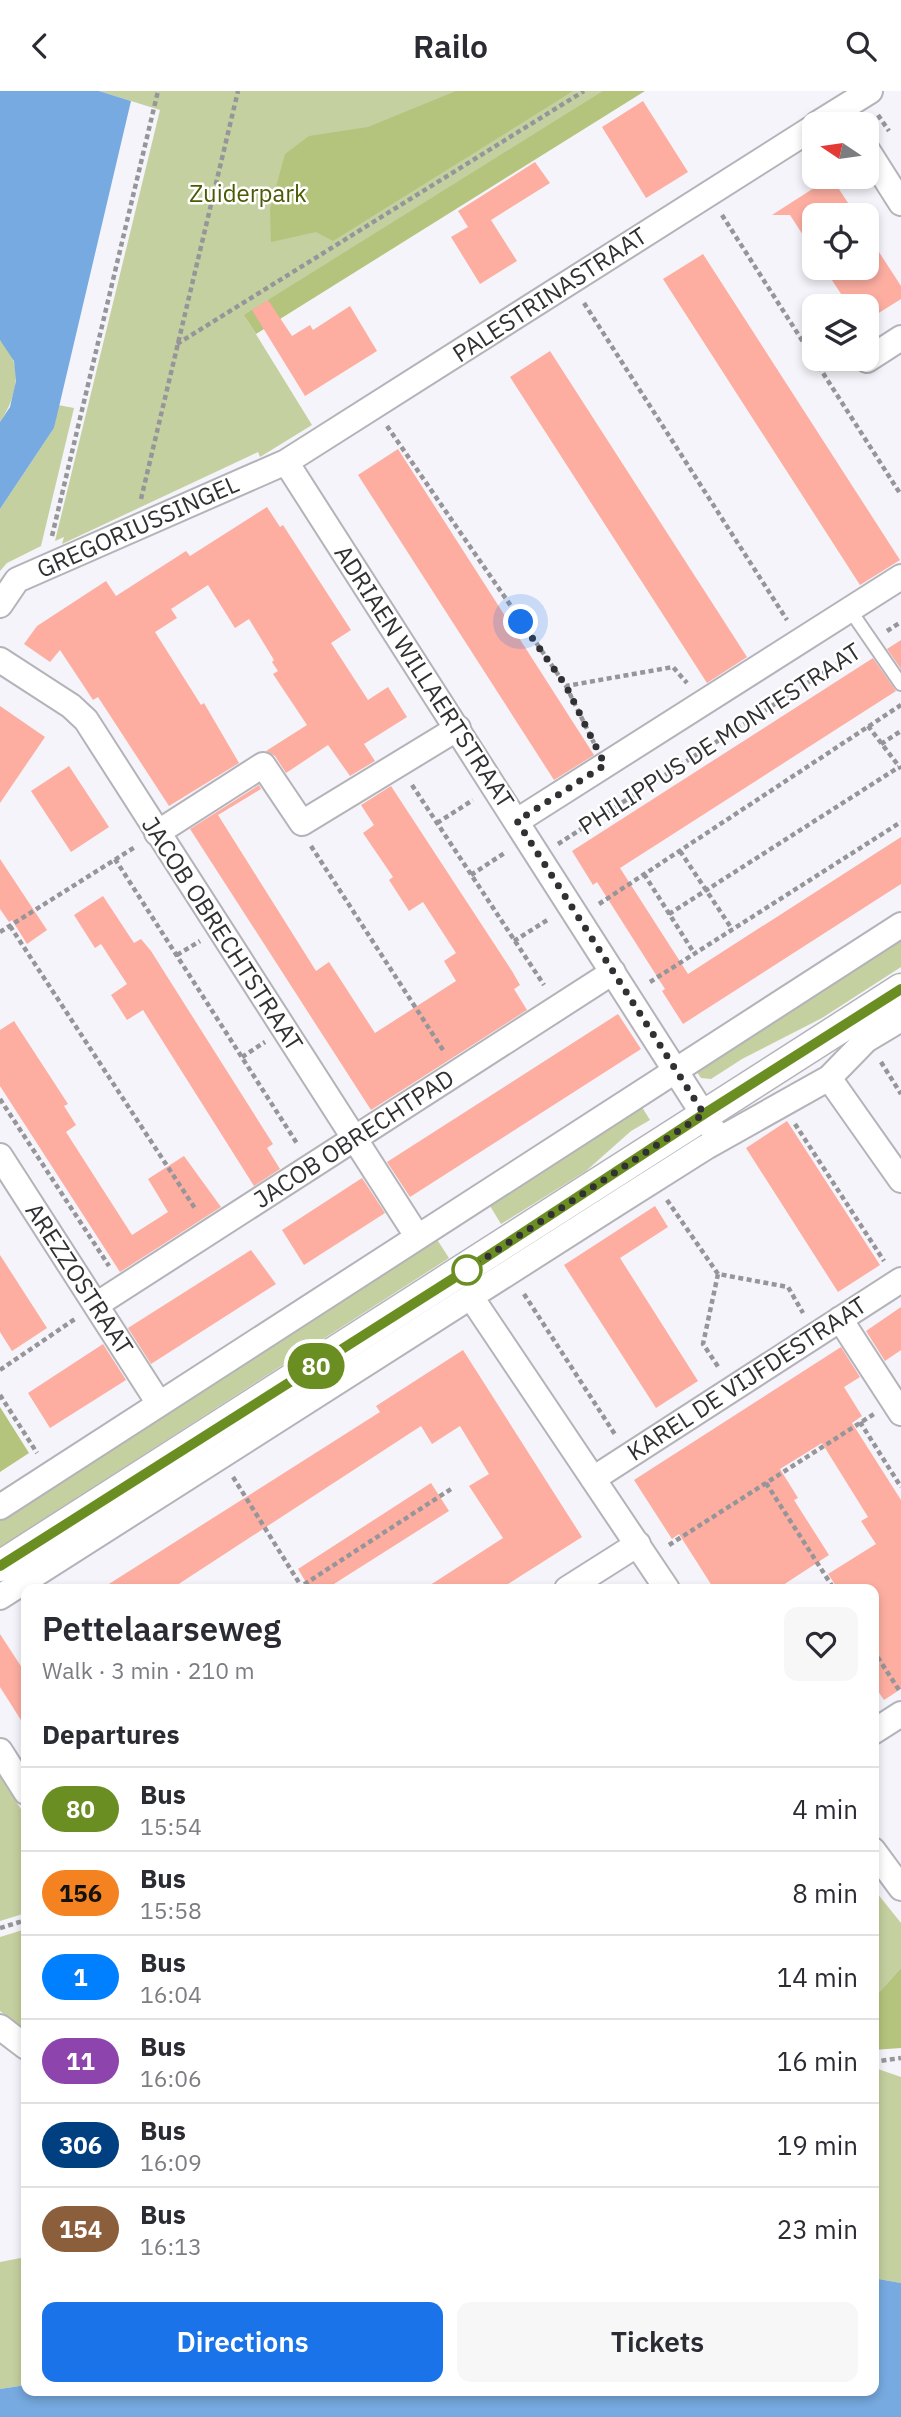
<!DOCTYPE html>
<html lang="en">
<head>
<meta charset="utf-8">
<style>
  :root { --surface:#fff; --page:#f7f7f7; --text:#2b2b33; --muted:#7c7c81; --line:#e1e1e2; --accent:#1a73e8 }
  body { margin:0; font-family:"IBM Plex Sans",sans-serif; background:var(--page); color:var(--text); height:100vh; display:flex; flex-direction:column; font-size:26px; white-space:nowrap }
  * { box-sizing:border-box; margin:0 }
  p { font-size:23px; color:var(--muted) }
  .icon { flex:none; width:38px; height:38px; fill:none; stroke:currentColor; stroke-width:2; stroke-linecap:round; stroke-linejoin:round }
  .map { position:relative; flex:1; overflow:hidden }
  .drawer { position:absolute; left:21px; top:1493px; width:858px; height:812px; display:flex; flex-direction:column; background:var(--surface); border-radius:14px; box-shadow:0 4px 10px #0003 }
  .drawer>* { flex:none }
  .badge { padding:0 14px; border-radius:23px; font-size:24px; line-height:46px }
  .needle { width:46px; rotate:283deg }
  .fabs { position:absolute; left:802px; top:21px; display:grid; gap:14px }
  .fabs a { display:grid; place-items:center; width:77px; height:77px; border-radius:14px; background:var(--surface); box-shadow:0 4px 10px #0003; font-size:35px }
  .you { position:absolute; width:35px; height:35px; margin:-18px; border:5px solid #fff; border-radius:50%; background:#1a73e8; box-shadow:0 0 0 10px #1a73e833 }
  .map>.badge { position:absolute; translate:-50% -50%; box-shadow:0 0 0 4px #fff }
  h2 { padding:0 21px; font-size:26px; line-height:63px }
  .round { display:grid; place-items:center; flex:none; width:74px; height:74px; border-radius:14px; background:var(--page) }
  .head { display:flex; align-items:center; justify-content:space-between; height:119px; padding:0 21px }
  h1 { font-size:33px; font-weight:600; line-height:52px }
  .button { display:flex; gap:14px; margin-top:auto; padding:14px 21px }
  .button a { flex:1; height:80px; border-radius:14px; background:var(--accent); color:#fff; font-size:28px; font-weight:600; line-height:80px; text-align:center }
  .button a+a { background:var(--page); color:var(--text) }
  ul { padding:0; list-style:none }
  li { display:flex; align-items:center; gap:21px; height:84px; padding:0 21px; border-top:2px solid var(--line) }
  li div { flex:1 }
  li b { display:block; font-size:26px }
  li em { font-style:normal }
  li .badge { min-width:77px; font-weight:700; text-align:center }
  header { display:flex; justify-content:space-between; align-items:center; height:91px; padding:0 21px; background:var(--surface); font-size:32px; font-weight:600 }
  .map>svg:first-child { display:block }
</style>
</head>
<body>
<header><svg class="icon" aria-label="back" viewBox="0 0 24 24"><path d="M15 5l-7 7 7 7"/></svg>Railo<svg class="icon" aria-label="search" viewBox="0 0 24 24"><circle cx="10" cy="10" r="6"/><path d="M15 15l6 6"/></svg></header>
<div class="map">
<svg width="901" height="2326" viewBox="0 0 901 2326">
  <rect width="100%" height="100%" fill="#f4f4fa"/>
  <path fill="#c4d09f" d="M99 0H612L246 227 312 334 260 366 258 361 62 453 64 446 55 450 160 19Z
    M0 249C25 272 17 306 0 331Z
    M58 314 74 317 41 455 7 472 0 480V418L54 337Z
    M901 844V876L822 927 742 968 711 988 701 987 694 977Z
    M640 1013 650 1029 631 1040 586 1080 501 1133 487 1110Z
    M434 1144 449 1167 0 1456V1422Z
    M0 1685 26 1726V1822L0 1830Z
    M873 1797 901 1832V1877L873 1908Z
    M26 1838V1940L0 1920V1846Z
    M878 1978 901 1986V2192L873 2187V1979Z
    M26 2166V2294L0 2298V2171Z"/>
  <path fill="#b4c47c" d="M456 0H573L333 150 316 141 271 151 270 118 285 63 309 45 368 36Z
    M603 0H645L256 243 244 224Z
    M0 1316 29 1362 0 1381Z
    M901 1877V1957L873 1959V1908Z"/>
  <path fill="#77aae0" d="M0 0H99L131 10 54 337 0 418V331L10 316 16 290 14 270 0 249Z
    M873 2187 901 2192V2326H0V2298L26 2294V2300H873Z"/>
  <path fill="#fdaea1" d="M643 10 688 81 646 107 602 36Z
    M535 71 550 92 491 129 517 170 480 193 451 146 468 136 458 120Z
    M831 86 856 124H814V161L790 124H772Z
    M866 141 901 195V208L866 230V215H849L824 177H866Z
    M703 163 900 469 860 494 663 188Z
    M268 209 292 245 310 234 313 239 350 215 377 260 305 305 252 219Z
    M550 260 747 566 707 592 510 286Z
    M398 358 594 664 554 689 358 384Z
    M267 416 280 436 283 434 351 539 331 552 368 609 388 596 407 626 364 653 375 670 350 685 328 654 286 682 275 665 266 660 307 634 273 583 278 580 272 571 274 569 249 528 235 537 208 494 171 518 177 527 155 541 201 614 204 612 239 672 169 715 98 606 93 609 60 559 50 571 24 553 37 535 106 490 116 505 186 460 190 465Z
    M901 549V578L887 558Z
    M873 567 896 600 620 777 688 883 901 746V793L683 933 662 900 665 898 597 791 593 794 572 760Z
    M0 615 45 646 0 712Z
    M69 675 109 736 71 761 31 700Z
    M259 694 261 698 218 724 316 880 329 871 375 942 456 890 444 870 456 862 423 811 409 820 389 789 393 786 363 742 374 734 361 714 391 695 512 880 520 894 514 898 527 919 371 1019 190 738Z
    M0 768 47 839 27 853 12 829 9 831 0 818Z
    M103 805 134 852 141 848 151 860 273 1053 267 1057 280 1078 254 1095 143 919 127 929 111 904 127 893 101 853 95 857 74 824Z
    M618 923 641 958 410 1106 387 1071Z
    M14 930 68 1013 64 1015 76 1034 66 1041 132 1144 168 1121 148 1088 184 1065 221 1116 120 1181 0 995V939Z
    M787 1030 880 1174 838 1201 746 1057Z
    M362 1087 385 1122 304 1174 282 1139Z
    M655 1115 668 1136 620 1167 698 1290 656 1317 564 1174Z
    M251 1159 276 1193 151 1273 128 1237Z
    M0 1164 47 1237 12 1260 0 1241Z
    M901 1216V1259L885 1270 866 1240Z
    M103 1253 126 1289 50 1337 28 1302Z
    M841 1256 860 1286 844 1296 862 1325 852 1332 901 1409V1598L884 1609 873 1593V1498H838L828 1483 876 1453 861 1430 868 1426 822 1352 780 1378 798 1407 794 1409 829 1464 777 1498H714L679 1443 672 1448 634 1389Z
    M463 1259 582 1446 500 1498H424L503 1447 469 1395 489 1383 460 1335 432 1353 421 1335 171 1498H101L380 1321 376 1315Z
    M431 1392 449 1420 326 1498H310L298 1478Z
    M0 1543 26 1583V1637L0 1596Z"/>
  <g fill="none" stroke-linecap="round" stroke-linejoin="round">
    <defs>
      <path id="service" d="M850 519 901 593"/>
      <path id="minor" d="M817 33 870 0
        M866 57 901 112
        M867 269 901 247
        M286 371 714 1040
        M0 514 17 489 286 371 814 36
        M0 569 71 615 86 629 417 1145
        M517 730 901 486
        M157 742 263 674 302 732 458 637
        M829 987 901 1089
        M0 1065 158 1311
        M471 1206 667 1498
        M96 1214 613 881
        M840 1228 901 1322
        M593 1388 901 1189
        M0 1416 901 834
        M567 1498 638 1453
        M0 1506 616 1113 706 1056 829 987 866 949 901 928
        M873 1641 901 1623
        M0 1660 26 1701
        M873 1759 901 1797
        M0 1936 26 1956"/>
      <path id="tertiary" d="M0 1475C300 1282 601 1091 901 898"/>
    </defs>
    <use href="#service" stroke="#b3b3b9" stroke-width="16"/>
    <use href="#minor" stroke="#b3b3b9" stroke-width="28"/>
    <use href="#tertiary" stroke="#b3b3b9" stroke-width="33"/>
    <path stroke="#96969a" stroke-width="4.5" stroke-dasharray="5 3.5" stroke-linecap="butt" d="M878 24 889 40
      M722 124 814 268
      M584 212 787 529
      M177 253 584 0
      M814 268 901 404
      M387 335 566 595 673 576 687 592
      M141 408 238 0
      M52 445 158 0
      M887 540 901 531
      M566 595 594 652
      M868 635 901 678
      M881 653 901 640
      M412 694 544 894
      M437 732 473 709
      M558 753 857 560
      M311 755 443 959
      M680 760 732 838
      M115 768 298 1054
      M644 783 694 862
      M471 784 506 761
      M599 813 901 614
      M669 823 899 676
      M10 835 196 1119
      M0 841 135 756
      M514 850 549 828
      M177 864 200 850
      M650 891 901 731
      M242 966 265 951
      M881 971 901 1003
      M0 1008 109 1175
      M795 1033 884 1170
      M667 1109 718 1183 788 1196 803 1222
      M718 1183 703 1253 719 1277
      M524 1203 616 1345
      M0 1279 75 1228
      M0 1304 37 1362
      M860 1331 901 1396
      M233 1386 303 1498
      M766 1392 834 1498
      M669 1454 874 1323
      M297 1498 451 1398
      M873 1559 899 1599
      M0 1837 26 1829
      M873 1971 901 1967"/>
    <use href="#service" stroke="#fff" stroke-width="12"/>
    <use href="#minor" stroke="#fff" stroke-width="24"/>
    <use href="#tertiary" stroke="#fff" stroke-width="30"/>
  </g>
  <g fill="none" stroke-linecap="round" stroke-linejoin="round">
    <defs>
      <path id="line" d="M0 1475 465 1180 704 1023 901 898"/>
    </defs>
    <use href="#line" stroke="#fff" stroke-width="16"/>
    <use href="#line" stroke="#6b8e23" stroke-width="10"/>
    <path stroke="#313133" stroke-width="7" stroke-dasharray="0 12.6" d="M467 1179 704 1023 517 730 605 674 566 595 521 531"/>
  </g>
  <circle fill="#fff" stroke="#6b8e23" stroke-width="3.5" cx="467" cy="1179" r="14"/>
  <g text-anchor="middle" stroke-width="5" stroke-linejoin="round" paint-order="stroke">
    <g font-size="24" fill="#4d5904" stroke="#fff">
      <text x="248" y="111">Zuiderpark</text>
    </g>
    <g font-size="24" fill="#313133" stroke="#fff">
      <text transform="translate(550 204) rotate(-33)" y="8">PALESTRINASTRAAT</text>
      <text transform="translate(138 436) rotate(-24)" y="8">GREGORIUSSINGEL</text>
      <text transform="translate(424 586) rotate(57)" y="8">ADRIAEN WILLAERTSTRAAT</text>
      <text transform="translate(720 648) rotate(-33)" y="8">PHILIPPUS DE MONTESTRAAT</text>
      <text transform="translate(222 843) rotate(57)" y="8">JACOB OBRECHTSTRAAT</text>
      <text transform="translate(354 1048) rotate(-33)" y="8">JACOB OBRECHTPAD</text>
      <text transform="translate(79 1188) rotate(57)" y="8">AREZZOSTRAAT</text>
      <text transform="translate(747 1288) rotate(-33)" y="8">KAREL DE VIJFDESTRAAT</text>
    </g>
  </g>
</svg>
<div class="fabs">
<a><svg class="needle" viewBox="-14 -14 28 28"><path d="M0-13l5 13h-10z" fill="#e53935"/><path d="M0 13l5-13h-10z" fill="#7c7c81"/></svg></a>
<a><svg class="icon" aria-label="locate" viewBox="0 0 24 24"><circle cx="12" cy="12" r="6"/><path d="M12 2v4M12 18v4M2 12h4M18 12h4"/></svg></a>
<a><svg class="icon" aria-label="layers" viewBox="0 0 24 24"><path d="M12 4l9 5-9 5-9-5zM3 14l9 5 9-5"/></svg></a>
</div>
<div class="you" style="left:521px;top:531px"></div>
<b class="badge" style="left:316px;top:1275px;background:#6b8e23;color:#fff">80</b>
<section class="drawer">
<div class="head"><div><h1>Pettelaarseweg</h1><p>Walk · 3 min · 210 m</p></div><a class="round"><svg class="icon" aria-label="heart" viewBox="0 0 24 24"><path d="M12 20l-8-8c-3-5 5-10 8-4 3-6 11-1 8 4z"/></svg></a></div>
<h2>Departures</h2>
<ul>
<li><span class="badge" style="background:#6b8e23;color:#fff">80</span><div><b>Bus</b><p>15:54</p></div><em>4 min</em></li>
<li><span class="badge" style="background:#f58220;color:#111">156</span><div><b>Bus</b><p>15:58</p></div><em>8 min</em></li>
<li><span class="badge" style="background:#0080ff;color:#fff">1</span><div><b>Bus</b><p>16:04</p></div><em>14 min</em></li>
<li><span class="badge" style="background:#8e44ad;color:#fff">11</span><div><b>Bus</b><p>16:06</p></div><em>16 min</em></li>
<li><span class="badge" style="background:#004080;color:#fff">306</span><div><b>Bus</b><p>16:09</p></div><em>19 min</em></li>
<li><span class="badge" style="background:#8b5e3c;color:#fff">154</span><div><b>Bus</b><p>16:13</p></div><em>23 min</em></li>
</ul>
<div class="button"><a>Directions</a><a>Tickets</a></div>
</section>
</div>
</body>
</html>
